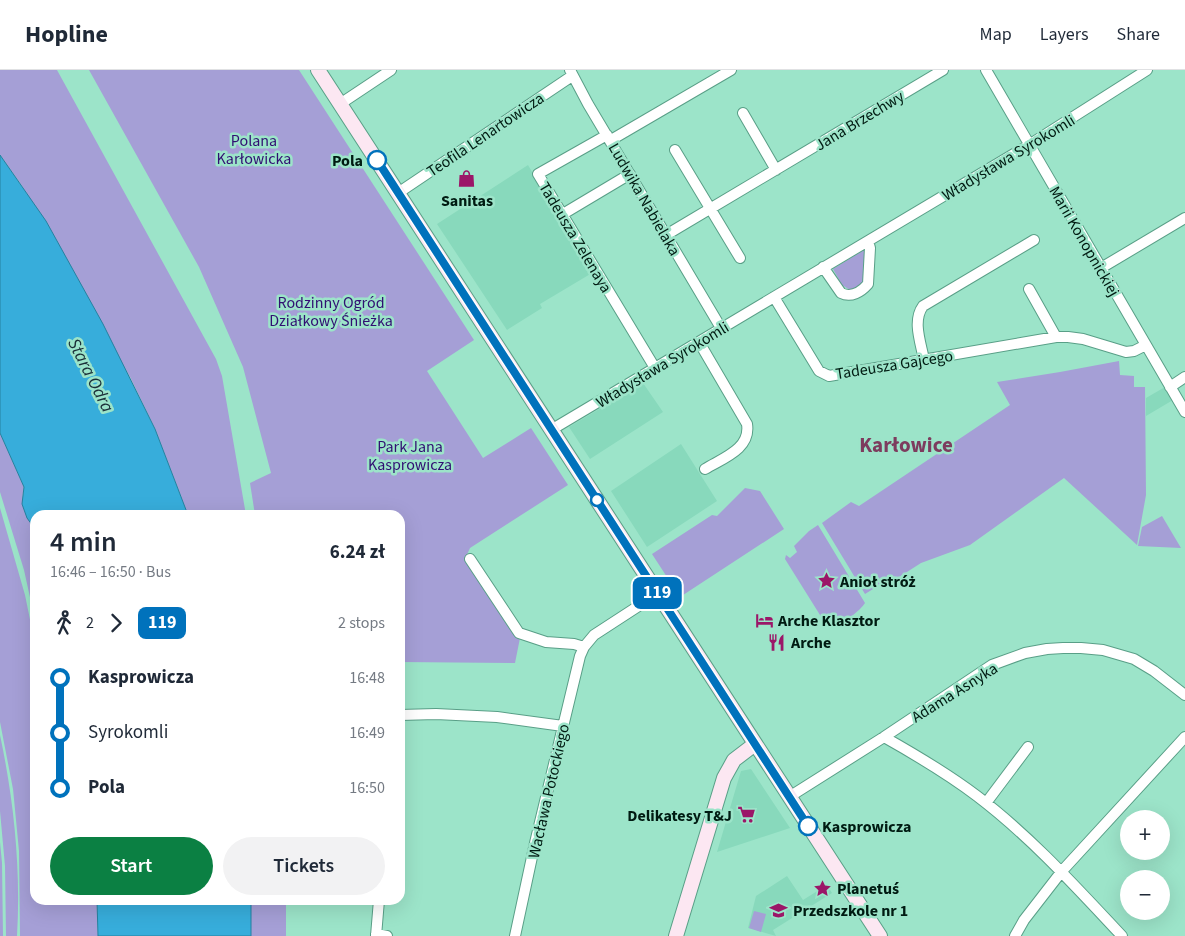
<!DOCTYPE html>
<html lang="en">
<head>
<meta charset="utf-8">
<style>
  :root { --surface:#fff; --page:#f2f2f3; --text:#1f2937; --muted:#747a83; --line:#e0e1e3; --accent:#0b8043 }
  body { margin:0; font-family:"Source Sans 3",sans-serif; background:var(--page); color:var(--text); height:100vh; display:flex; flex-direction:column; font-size:19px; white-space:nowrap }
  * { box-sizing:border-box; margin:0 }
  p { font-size:16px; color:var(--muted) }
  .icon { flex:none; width:28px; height:28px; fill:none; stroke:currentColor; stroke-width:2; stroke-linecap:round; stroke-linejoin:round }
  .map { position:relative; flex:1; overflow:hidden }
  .drawer { position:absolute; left:30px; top:440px; width:375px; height:395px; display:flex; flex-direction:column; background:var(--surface); border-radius:15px; box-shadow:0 5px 20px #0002 }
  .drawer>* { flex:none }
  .badge { padding:0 10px; border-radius:8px; font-size:18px; line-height:32px }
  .fabs { position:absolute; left:1120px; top:740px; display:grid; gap:10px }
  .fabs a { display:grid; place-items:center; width:50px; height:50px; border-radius:50%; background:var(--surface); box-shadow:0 5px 20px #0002; font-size:25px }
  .map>.badge { position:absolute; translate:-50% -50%; box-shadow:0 0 0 2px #fff }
  .legs { display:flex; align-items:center; gap:8px; height:55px; padding:0 20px; font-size:16px }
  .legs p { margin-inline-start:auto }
  .overview { display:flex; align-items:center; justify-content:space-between; height:85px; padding:0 20px }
  h1 { font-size:28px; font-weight:600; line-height:38px }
  .primary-button { display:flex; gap:10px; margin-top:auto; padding:10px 20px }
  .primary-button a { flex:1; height:58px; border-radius:30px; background:var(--accent); color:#fff; font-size:20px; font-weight:600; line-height:58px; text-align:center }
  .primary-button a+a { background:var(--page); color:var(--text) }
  ul { padding:0 20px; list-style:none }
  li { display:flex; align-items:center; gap:18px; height:55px; font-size:19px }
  li i { display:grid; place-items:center; width:8px; height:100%; margin:0 6px; background:currentColor }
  li i::after { content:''; width:12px; height:12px; margin:-6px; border:4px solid; border-radius:50%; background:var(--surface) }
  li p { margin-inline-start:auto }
  li:first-child i { background:linear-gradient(#0000 50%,currentColor 0) }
  li:last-child i { background:linear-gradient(currentColor 50%,#0000 0) }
  header { display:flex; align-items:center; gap:30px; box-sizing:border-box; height:70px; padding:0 25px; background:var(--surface); border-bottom:1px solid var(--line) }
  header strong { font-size:24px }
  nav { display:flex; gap:28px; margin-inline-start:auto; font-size:18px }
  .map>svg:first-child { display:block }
</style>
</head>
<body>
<header>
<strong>Hopline</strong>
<nav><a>Map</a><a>Layers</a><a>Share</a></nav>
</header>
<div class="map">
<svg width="1185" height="866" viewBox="0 0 1185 866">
  <rect width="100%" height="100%" fill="#9ce4c9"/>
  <path fill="#88d9bc" d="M528 95 592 203 540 234 542 238 507 260 437 154Z
    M643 313 663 342 590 389 569 357Z
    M1165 317 1173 330 1146 346V328Z
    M681 374 717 431 647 477 611 421Z
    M751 699 790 758 717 782 741 701Z
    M787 806 803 830 827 815 832 823 773 860 776 866 748 858 756 826Z"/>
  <path fill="#a59fd6" d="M0 0H57L216 289 222 306 246 445H188L155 359 130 307 22 116 0 85Z
    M89 0H299L474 270 427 301 483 388 531 358 568 415 470 478 465 489 511 558 520 568 515 593 400 592V445H255L250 413 271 403 243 297 199 197Z
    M864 180 865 181V212L861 216 850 220 842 215 833 199Z
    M1119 291 1120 305 1134 306V317H1145L1146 425 1137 475 1064 408 970 475 921 493 896 509 894 506 865 524 822 453 851 432 859 436 1010 335 997 312 1060 302Z
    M0 363 24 417C20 432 26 447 35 459V550L24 500 0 422Z
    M745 418 760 421 784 459 680 527 652 484 712 445 717 446Z
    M0 438 25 525 35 574V830H97L98 866H20L19 781 13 719 0 652Z
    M1162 446 1181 478 1138 476 1142 457Z
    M818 455 865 533C860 541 846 551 837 554 833 556 829 555 825 553L785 489 786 485 790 488 797 482 794 476 809 461Z
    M0 665C14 731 21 799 17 866H6L5 796 0 741Z
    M0 772 2 793 3 866H0Z
    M251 830H286V866H251Z
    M754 841 766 844 761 862 749 858Z"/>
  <path fill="#37addb" stroke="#26819f" d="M0 85 46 151 103 254 155 359 188 445H35V459L27 448 22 434 24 417 0 363Z
    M97 830H251V866H98Z"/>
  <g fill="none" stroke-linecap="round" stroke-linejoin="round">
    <defs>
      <path id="street" d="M570 0 588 34 721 258
        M986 0 1185 342
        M340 34 391 0
        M743 43 776 100
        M607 65 538 104 655 298
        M611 70 731 0
        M675 80 740 188
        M398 123 572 6
        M563 144 630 104
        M666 165 943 0
        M823 197 841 223C851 228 861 222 868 214L870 178 868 171
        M1101 198 1185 148
        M1029 219 1056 267
        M774 227 819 301 829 306 1056 267H1068L1083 269 1126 282 1134 281 1146 275
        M699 272 747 354C751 379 723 388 705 399
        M924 290C921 273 912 251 923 236L1034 170
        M1170 317 1185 307
        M551 360 1029 75 1147 0
        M470 489 519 563 546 572 574 574 584 577
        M400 645 436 644 497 647 563 656
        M884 667C916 685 948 704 977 726 1031 767 1076 817 1122 866
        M789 727 884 667 992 595 1025 583 1047 579 1063 578H1081L1103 580 1134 589 1154 601 1185 625
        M986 733 1028 677
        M376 864 387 866
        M376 866 379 830
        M515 866 535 773 580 586 584 577 594 565 657 524
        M1015 866 1024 850 1062 801 1185 667"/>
      <path id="secondary" d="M318 0 880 866
        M676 866 724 708 734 690 755 674"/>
    </defs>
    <use href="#street" stroke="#599f87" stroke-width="12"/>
    <use href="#secondary" stroke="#599f87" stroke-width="16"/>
    <use href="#street" stroke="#fff" stroke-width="10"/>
    <use href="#secondary" stroke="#fce7f2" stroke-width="14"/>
  </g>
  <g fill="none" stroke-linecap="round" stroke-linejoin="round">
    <defs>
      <path id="line-1" d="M377 90 808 756"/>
    </defs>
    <use href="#line-1" stroke="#fff" stroke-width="11"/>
    <use href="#line-1" stroke="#0072bc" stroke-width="8"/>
  </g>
  <defs>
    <symbol id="shop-bare" viewBox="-9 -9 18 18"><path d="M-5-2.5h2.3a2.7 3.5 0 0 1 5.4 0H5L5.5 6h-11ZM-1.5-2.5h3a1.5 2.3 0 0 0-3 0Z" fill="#9b1668" stroke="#9ce4c9" stroke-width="2.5" paint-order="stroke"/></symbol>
    <symbol id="sight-bare" viewBox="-9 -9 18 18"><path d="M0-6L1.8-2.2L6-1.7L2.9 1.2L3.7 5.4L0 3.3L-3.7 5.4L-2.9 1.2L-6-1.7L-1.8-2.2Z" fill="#9b1668" stroke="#9ce4c9" stroke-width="2.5" paint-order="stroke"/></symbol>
    <symbol id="hotel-bare" viewBox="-9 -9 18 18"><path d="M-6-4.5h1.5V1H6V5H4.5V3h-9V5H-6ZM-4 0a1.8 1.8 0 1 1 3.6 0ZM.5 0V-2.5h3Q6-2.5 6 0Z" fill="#9b1668" stroke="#9ce4c9" stroke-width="2.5" paint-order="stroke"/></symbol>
    <symbol id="restaurant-bare" viewBox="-9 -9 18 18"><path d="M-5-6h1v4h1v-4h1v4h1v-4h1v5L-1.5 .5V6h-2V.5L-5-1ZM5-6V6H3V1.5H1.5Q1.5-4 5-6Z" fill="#9b1668" stroke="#9ce4c9" stroke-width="2.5" paint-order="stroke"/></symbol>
    <symbol id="supermarket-bare" viewBox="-9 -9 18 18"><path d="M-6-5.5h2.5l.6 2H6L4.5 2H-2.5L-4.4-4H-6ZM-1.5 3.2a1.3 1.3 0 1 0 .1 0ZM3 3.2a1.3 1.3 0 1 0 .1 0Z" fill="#9b1668" stroke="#9ce4c9" stroke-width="2.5" paint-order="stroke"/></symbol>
    <symbol id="school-bare" viewBox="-9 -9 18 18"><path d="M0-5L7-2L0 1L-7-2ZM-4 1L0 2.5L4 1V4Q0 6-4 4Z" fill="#9b1668" stroke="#9ce4c9" stroke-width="2.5" paint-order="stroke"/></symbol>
  </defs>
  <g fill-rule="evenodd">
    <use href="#shop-bare" x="454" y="96" width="25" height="25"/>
    <use href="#sight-bare" x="814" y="498" width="25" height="25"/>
    <use href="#hotel-bare" x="752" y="538" width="25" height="25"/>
    <use href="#restaurant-bare" x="764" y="560" width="25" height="25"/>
    <use href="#supermarket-bare" x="734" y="732" width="25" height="25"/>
    <use href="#sight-bare" x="810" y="806" width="25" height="25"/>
    <use href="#school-bare" x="766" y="828" width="25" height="25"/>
  </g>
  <g fill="#fff" stroke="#0072bc" stroke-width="2.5">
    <circle cx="377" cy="90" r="9"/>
    <circle cx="597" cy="430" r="6"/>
    <circle cx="808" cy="756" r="9"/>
  </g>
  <g text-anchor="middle" stroke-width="5" stroke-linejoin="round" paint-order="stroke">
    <g font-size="16" fill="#001b12" stroke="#9ce4c9">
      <text transform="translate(859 50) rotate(-31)" y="6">Jana Brzechwy</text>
      <text transform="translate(485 64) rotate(-34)" y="6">Teofila Lenartowicza</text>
      <text transform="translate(1008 87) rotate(-31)" y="6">Władysława Syrokomli</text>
      <text transform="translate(645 129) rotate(60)" y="6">Ludwika Nabielaka</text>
      <text transform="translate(576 167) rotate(59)" y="6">Tadeusza Zelenaya</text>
      <text transform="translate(1085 171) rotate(60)" y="6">Marii Konopnickiej</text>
      <text transform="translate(662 294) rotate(-31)" y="6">Władysława Syrokomli</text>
      <text transform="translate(894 294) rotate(-9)" y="6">Tadeusza Gajcego</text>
      <text transform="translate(954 622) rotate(-32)" y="6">Adama Asnyka</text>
      <text transform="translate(548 721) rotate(-77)" y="6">Wacława Potockiego</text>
    </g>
    <g font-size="16" fill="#310f72" stroke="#9ce4c9">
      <text x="254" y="76">Polana<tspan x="254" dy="18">Karłowicka</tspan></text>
      <text x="331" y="238">Rodzinny Ogród<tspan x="331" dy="18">Działkowy Śnieżka</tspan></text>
      <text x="410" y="382">Park Jana<tspan x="410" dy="18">Kasprowicza</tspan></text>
    </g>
    <g font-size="16" font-weight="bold" fill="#001b12" stroke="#9ce4c9" text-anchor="end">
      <text x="363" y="96">Pola</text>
      <text x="822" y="762" text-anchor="start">Kasprowicza</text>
    </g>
    <g font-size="16" font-weight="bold" fill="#001b12" stroke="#9ce4c9" text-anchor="start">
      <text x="467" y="136" text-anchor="middle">Sanitas</text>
      <text x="840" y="517">Anioł stróż</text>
      <text x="778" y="556">Arche Klasztor</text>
      <text x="791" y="578">Arche</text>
      <text x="732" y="751" text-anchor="end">Delikatesy T&amp;J</text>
      <text x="837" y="824">Planetuś</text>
      <text x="793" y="846">Przedszkole nr 1</text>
    </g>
    <g font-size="18" font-style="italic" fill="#1b2f38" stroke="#9ce4c9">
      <text transform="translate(91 305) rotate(63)" y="6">Stara Odra</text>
    </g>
    <g font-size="21" font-weight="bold" fill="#7d3c5e" stroke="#9ce4c9">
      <text x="906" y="382">Karłowice</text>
    </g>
  </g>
</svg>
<div class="fabs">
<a>+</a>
<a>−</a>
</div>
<b class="badge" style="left:657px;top:523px;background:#0072bc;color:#fff">119</b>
<section class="drawer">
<div class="overview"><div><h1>4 min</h1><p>16:46 – 16:50 · Bus</p></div><b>6.24 zł</b></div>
<div class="legs"><svg class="icon" aria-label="walk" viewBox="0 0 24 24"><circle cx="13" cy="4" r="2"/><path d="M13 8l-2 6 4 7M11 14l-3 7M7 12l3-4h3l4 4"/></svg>2<svg class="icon" aria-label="forward" viewBox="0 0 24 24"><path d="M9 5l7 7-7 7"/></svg><b class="badge" style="background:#0072bc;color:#fff">119</b><p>2 stops</p></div>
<ul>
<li><i style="color:#0072bc"></i><b>Kasprowicza</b><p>16:48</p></li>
<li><i style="color:#0072bc"></i><span>Syrokomli</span><p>16:49</p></li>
<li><i style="color:#0072bc"></i><b>Pola</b><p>16:50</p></li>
</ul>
<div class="primary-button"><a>Start</a><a>Tickets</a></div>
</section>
</div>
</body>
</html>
